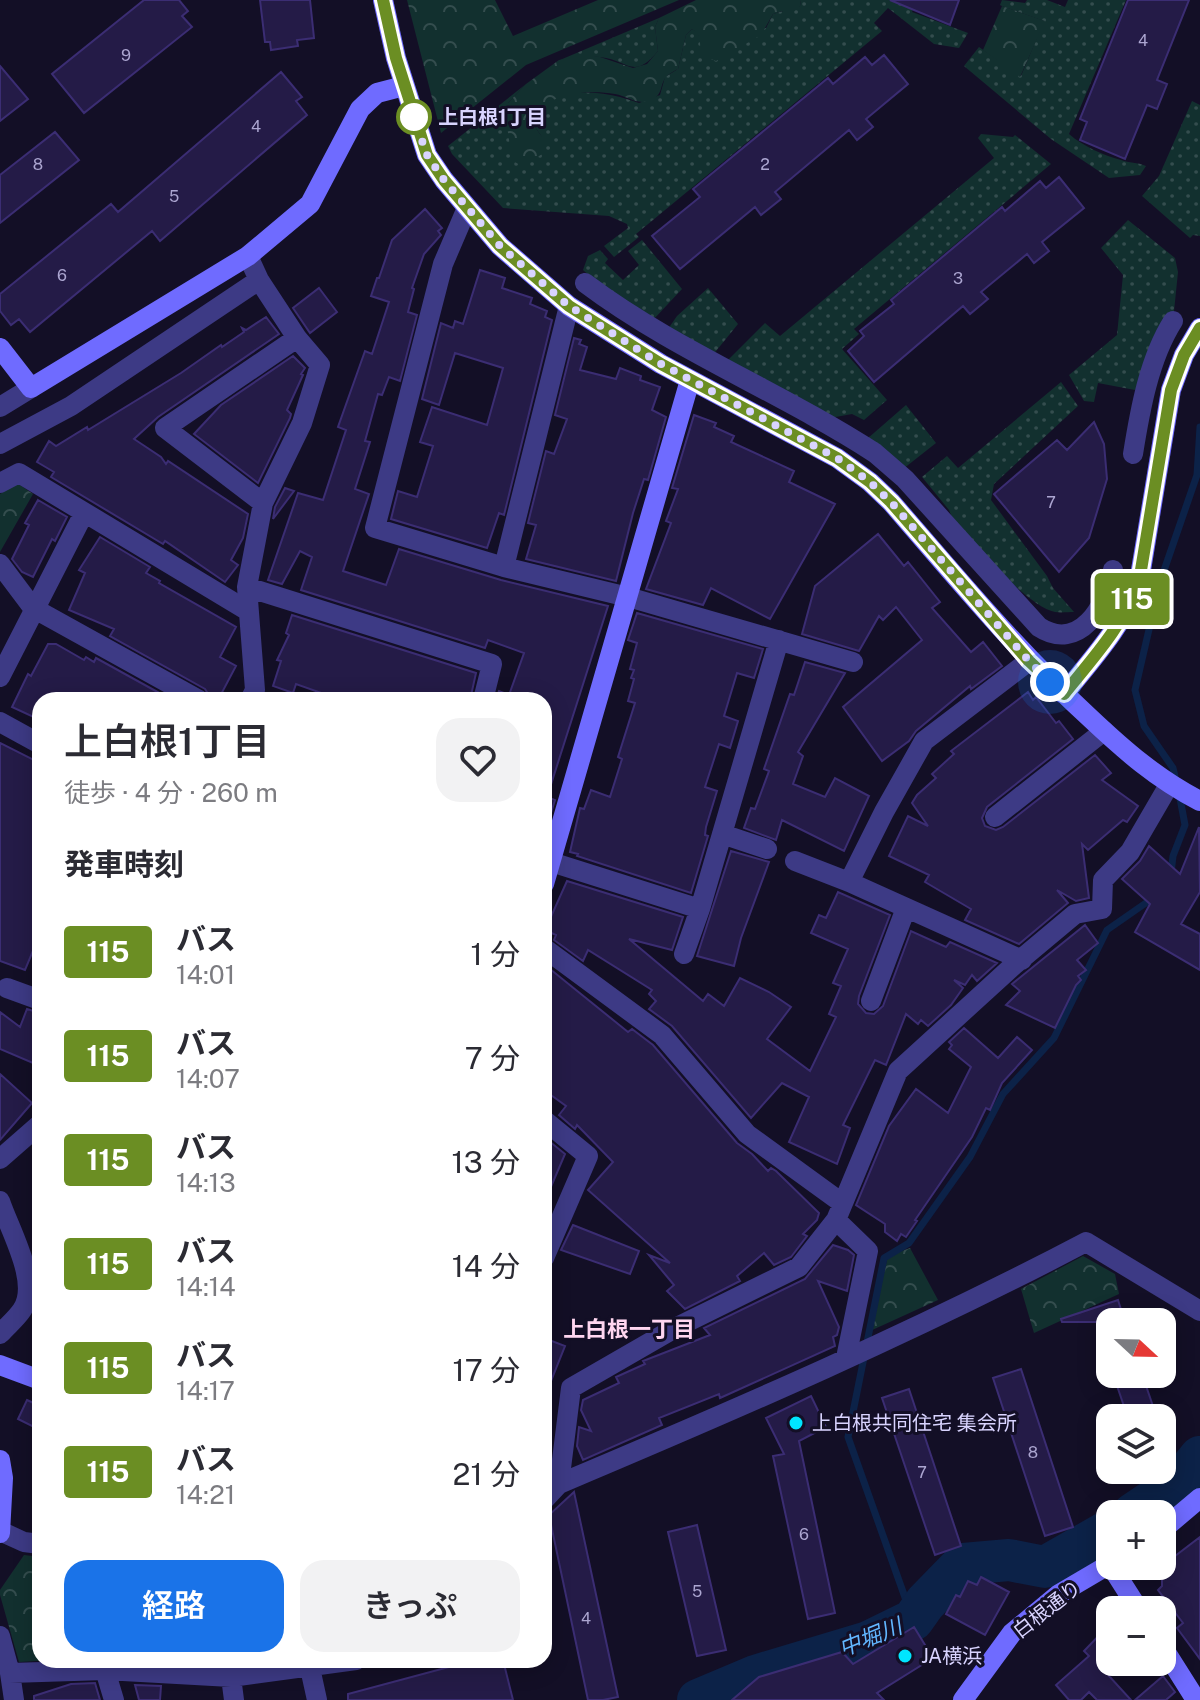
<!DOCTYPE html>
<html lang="ja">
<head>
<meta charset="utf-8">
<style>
  :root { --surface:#fff; --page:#f2f2f3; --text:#2b2b33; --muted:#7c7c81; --accent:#1a73e8 }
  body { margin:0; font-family:"Public Sans","Noto Sans JP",sans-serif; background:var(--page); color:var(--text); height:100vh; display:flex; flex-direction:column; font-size:30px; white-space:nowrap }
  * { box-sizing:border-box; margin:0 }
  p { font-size:26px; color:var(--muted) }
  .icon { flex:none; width:44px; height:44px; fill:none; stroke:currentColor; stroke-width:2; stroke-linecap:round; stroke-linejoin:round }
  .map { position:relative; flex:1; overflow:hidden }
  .side { position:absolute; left:32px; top:692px; width:520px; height:976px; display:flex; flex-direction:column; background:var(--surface); border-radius:24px; box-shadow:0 4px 20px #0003 }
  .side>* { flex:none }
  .badge { padding:0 16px; border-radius:6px; font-size:28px; line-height:52px }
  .needle { width:52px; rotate:112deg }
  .buttons { position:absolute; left:1096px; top:1308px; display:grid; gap:16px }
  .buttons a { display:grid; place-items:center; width:80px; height:80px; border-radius:16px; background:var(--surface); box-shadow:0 4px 20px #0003; font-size:40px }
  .you { position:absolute; width:40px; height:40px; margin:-20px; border:6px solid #fff; border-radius:50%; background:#1a73e8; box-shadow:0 0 0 12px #1a73e833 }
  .map>.badge { position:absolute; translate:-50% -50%; box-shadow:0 0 0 4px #fff }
  h2 { padding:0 32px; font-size:30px; line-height:72px }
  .round { display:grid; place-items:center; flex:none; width:84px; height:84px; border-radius:24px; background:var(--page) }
  .head { display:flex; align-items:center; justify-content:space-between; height:136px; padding:0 32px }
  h1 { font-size:38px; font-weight:600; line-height:60px }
  .action { display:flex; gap:16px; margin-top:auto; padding:16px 32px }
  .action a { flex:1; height:92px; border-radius:24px; background:var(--accent); color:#fff; font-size:32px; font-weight:600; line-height:92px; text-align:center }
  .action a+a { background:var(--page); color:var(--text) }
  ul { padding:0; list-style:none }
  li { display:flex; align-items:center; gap:24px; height:104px; padding:0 32px }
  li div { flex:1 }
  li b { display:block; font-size:30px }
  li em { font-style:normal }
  li .badge { min-width:88px; font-weight:700; text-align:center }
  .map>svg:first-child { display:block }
</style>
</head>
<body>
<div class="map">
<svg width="1200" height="1700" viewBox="0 0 1200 1700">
  <defs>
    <pattern id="grass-dots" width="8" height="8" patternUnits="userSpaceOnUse" patternTransform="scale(2)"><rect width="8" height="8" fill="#12302f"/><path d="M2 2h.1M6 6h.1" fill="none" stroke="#344d4e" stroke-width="1.8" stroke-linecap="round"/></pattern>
    <pattern id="forest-crowns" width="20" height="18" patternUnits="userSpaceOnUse" patternTransform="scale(2)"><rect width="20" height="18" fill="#12302f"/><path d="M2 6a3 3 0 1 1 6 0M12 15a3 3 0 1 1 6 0" fill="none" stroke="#344d4e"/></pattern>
  </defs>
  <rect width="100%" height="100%" fill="#130f26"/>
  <path fill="url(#grass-dots)" d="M801 0H916L912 12 968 33 959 48 934 44 888 8 874 23 882 31 636 234 639 237 614 257 604 246 628 228 627 224 609 216 503 208 452 154 448 146 526 84 508 103 542 137 528 117C532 113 537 107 542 103 569 86 611 92 639 103L660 95 665 77 678 69 686 35 692 29 697 32 701 40 766 28 773 14 800 6Z
    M1002 0 1025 3 1027 0H1047L1065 7 1068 0H1126L1069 134C1084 147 1103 155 1121 160 1129 163 1137 162 1146 166L1140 175 1109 178 1051 139 964 66 979 47 1021 76 1044 21 1002 6 1000 5Z
    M659 18 655 27 658 51C633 81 629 60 600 57 587 55 572 59 560 60Z
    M1192 101 1200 105V236L1193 235 1190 238 1142 196 1159 176Z
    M981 134 1013 137 1015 135 1051 164 854 329 859 334 842 349 887 400 864 420 852 414 830 418 728 360 765 323 780 336 994 158 978 138Z
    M1128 220 1175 258 1178 272 1173 321 1135 390 1098 383 1094 402 1084 401 1069 375 1117 335 1123 275 1101 248Z
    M642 240 682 289 653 320 613 296 583 270 588 256 600 250 608 259 605 263 623 280 639 265 628 251Z
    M708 288 738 324 712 356 668 329 677 316Z
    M1061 382 1078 406 994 484 991 500 1047 576 1053 588 1074 612C1068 612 1061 613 1055 612 1026 606 973 542 953 520L949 510 922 477 947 456 958 468Z
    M906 405 936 443 903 469 867 439Z"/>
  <path fill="url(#forest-crowns)" d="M407 0H495L513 36 598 0H679L526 65 441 133Z
    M696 0H801L800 6 792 13 783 11 773 14 761 35 716 61 700 55C700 44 702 35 692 29L686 35 678 69C674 71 670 73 667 76 659 84 664 95 651 100 637 106 628 96 615 94 583 89 550 95 528 117L542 137V154L523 167 512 160 507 126 508 103 526 84 559 60 587 55 600 57 633 68 647 64 658 51 655 27 659 18Z
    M1002 6 1045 21 1020 77 983 50Z
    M17 483 33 494 0 552V494Z
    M910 1248 938 1300 870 1331 888 1256Z
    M1083 1256 1115 1274 1119 1294 1034 1333 1021 1289Z
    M24 1555 40 1557V1660H53L19 1662 0 1595V1590Z"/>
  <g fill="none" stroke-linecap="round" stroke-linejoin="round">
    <path stroke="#0c2248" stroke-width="7" d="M1176 781 1173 768 1144 726 1135 690 1160 582 1197 475 1200 427
      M1171 873 1173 856 1185 825 1179 793
      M913 1620 848 1437 884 1258 909 1243 970 1157 1003 1094 1054 1038 1107 930 1153 898"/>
    <path stroke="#0c2248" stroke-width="42" d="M1133 1514 1179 1483 1200 1457
      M698 1700 755 1676 868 1642 913 1620 925 1603 963 1564 1009 1560 1045 1567 1110 1530"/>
  </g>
  <path fill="#241b47" stroke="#3b2d73" stroke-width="2" d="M144 0H179L188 11 182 16 192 27 84 113 52 74Z
    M260 0H310L314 38 297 40 298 46 271 50 270 42H265Z
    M890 0H959L950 25Z
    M1128 0H1189L1157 80 1167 84 1157 109 1147 105 1125 159 1080 140 1087 122 1080 119Z
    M884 55 908 84 866 119 873 127 857 140 849 130 775 192 781 199 761 215 755 207 680 269 652 236 700 197 693 189 828 78 833 84 865 57 872 65Z
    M0 66 28 99 0 121Z
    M281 72 302 97 296 101 307 115 160 241 152 231 30 332 19 319 11 325 0 311V294L111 204 118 212Z
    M55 132 79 160 0 223V175Z
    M1059 177 1084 208 1042 242 1049 251 1034 263 1027 254 981 292 988 299 970 314 963 306 874 382 848 351 864 336 860 331 894 304 891 300 1002 207 1005 211 1040 181 1046 188Z
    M425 209 442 228 438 231 441 235 424 254 412 288 414 289 408 312 417 315 400 381 389 377 382 395 378 394 365 441 370 442 355 489 369 494 343 571 386 585 399 549 501 580 608 606 547 797 555 800 549 819 544 818V700H496L499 691 509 695 524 653 488 640 485 648 301 590 312 557 300 551 282 584 268 580 298 493 323 500 346 430 338 427 365 351 372 354 389 302 371 296 377 278H379L392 240Z
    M480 270 505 278 502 288 532 298 530 304 547 311 545 317 552 320 504 515 499 513 487 548 391 519 398 491 417 497 433 446 420 442 432 407 487 425 503 368 455 353 439 405 422 399 441 323 453 328 455 321 463 324Z
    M319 288 337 312 310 333 293 308Z
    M266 317 279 334 158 417 134 439 161 457 166 464 168 461 248 514 243 538 231 560 238 565 225 582 165 541 163 544 51 477 54 472 37 462 49 441 56 446 87 427 88 430 181 373 221 345 222 347 244 332 242 328 246 330Z
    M574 338 581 340 579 344 587 347 580 370 616 379 620 368 641 376 640 380 660 387 652 410 666 417 648 480 644 479 633 513 616 581 526 559 536 525 528 523 546 451 554 454 567 419 555 415Z
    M293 356 305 368 301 374 303 375 287 410 291 414 290 418 258 483 194 434 221 405Z
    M694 415 716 423 714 427 734 436 731 442 794 471 789 482 835 504 770 619 711 588 703 605 646 589 671 523 666 521 678 489 672 488Z
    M1094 422 1104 444 1107 479 1089 538 1059 572 994 494 1057 440 1067 450Z
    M285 488 294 491 273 519 275 507Z
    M38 500 67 517 55 541 52 539 33 577 22 572 12 559 29 525 25 523Z
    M878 534 904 566 908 562 940 602 932 608 971 652 983 642 1002 666 971 689 970 686 916 731 909 741 882 761 843 707 922 640 896 607 883 620 879 616 859 651 802 634 815 586Z
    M100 537 150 567 146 573 160 581 159 583 236 627 220 657 236 666 218 700H212L205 689 110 636 114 629 69 610 85 573 79 570Z
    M637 613 763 649 754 678 737 673 724 716 738 721 730 748 719 744 705 787 717 791 706 827 705 835 708 836 691 893 577 856 578 854 570 852 580 808 584 809 591 790 610 797 622 759 618 757 635 703 628 701 634 679 631 678 634 670 630 669 637 643 628 640Z
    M292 615 476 673 470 700H341L296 684 293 693 273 686 281 661 277 660 289 635 286 633Z
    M48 644H56L84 660 86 657 94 662 96 658 172 700H40V720L12 707 28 674 31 676Z
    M805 662 845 673 798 752 803 756 793 784 825 797 835 778 869 796 844 851 782 820 776 840 744 828 751 808 755 809 769 771 764 769 790 694 794 695Z
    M1028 692 1033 700 1036 697 1056 723 1059 721 1073 739 987 807 982 818 985 826 996 830 1003 827 1095 755 1111 773 1102 780 1138 806 1127 822 1123 820 1088 850 1082 844 1089 898 1076 901 1057 890 1068 903 1019 944 965 920 971 909 925 882 929 875 889 856 908 816 928 826 912 803 917 795 936 778 932 774 954 754 951 751Z
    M0 743 40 763V934L25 970 0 961Z
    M1199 827 1200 892 1181 924 1200 934V970L1135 932 1150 904 1122 879 1140 861 1149 846 1180 874Z
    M731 851 769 862 741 938 734 966 697 956Z
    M567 881 683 917 672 950 629 939 703 1001 708 994 724 1006 740 978 769 992 791 1007 767 1039 810 1071 836 1017 829 1014 841 986 833 983 848 949 811 933 819 915 826 918 838 892 890 915 859 996 858 1004 866 1013 874 1014 883 1006 911 931 946 947 950 942 997 963 977 981 972 975 965 985 954 980 963 988 951 1005 928 1026 921 1020 918 1024 906 1014 886 1065 875 1060 843 1125 850 1128 837 1164 789 1142 809 1097 782 1083 751 1118 672 1026 649 1009 656 1001 649 994 652 990 588 950 583 961 554 940 556 935 545 930Z
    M1085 925 1098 943 1077 960 1086 970 1078 976 1081 980 1076 985 1055 1028 1006 1005 1020 991 1012 984Z
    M550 969 628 1032 632 1029 653 1045 737 1143 752 1154 768 1171 771 1168 776 1171 819 1213 817 1220 803 1234 807 1236 791 1257 774 1265 764 1253 737 1276 740 1281 685 1309 667 1291 674 1285 649 1255 670 1263 588 1190 613 1162 577 1125 575 1129 559 1115 566 1106 544 1090V977Z
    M27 1009 40 1013V1066L0 1049V1012L20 1027Z
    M964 1028 998 1058 1017 1037 1032 1050 1002 1083 990 1110 986 1108 972 1137 915 1220 917 1221 906 1237 901 1234 897 1241 885 1232V1224L856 1205 889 1126 916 1089 948 1113 971 1067 949 1049 952 1045 949 1042Z
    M0 1074 32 1103 0 1140Z
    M544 1137 565 1154 544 1203Z
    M573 1225 639 1251 630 1274 561 1250Z
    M833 1245 848 1250 854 1255 847 1291 818 1281 839 1327 837 1335 833 1337 835 1346 720 1398 719 1394 659 1418 662 1425 583 1460 577 1446 579 1427 591 1431 581 1410 583 1400 619 1383 616 1377 645 1364 643 1361 710 1335 704 1328 805 1279Z
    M1118 1300 1125 1322H1062L1061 1319Z
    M544 1338 565 1346 545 1396H544Z
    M1021 1369 1073 1527 1045 1536 993 1378Z
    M1113 1374H1142L1157 1418H1128Z
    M909 1389 961 1546 935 1555 882 1398Z
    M811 1396 826 1427 799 1441 835 1613 808 1619 773 1456 784 1454 766 1418Z
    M27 1400 40 1406V1430L18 1419Z
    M574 1492 618 1697 603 1700H588L549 1515Z
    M697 1525 726 1650 697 1656 668 1532Z
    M1200 1537V1659L1177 1628 1183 1623 1158 1590 1162 1586V1566Z
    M981 1577 1009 1592 985 1635 946 1614 956 1595 960 1597 968 1581 977 1585Z
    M1110 1624V1662H1123L1109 1676 1131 1700H1097L1089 1692 1081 1700H1069L1056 1685 1089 1656 1084 1651Z
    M914 1627 933 1658 877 1693 884 1700H732L759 1677 842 1652 853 1664Z
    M475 1660H503L513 1700H348V1694Z
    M1163 1676 1175 1692 1166 1700H1135Z
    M95 1683 100 1700H34V1696L71 1684Z
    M135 1685 161 1686 160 1700H139Z"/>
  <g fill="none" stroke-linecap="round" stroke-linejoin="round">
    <path stroke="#3d3a85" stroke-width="20" d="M467 208 443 264 375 528 504 567 628 597 853 662
      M248 256 259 280 297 338
      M585 283C674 350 781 392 875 453L905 479 1039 627C1079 653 1107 606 1113 570
      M0 407 31 388
      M0 444 71 406 259 280
      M1133 454C1140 410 1149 359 1173 321
      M0 483 19 473 248 611
      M0 564 33 608 199 700
      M504 567 569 306
      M247 587 492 664 483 700
      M0 677 84 513
      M250 700 255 690 247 587 263 503 302 423 320 365 297 338 165 428 263 503
      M0 722 40 744
      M995 817 1104 731
      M722 834 767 849
      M795 861 849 882 1022 960
      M551 862 700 909
      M849 882 884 812 924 741 1029 661
      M544 948 662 1035 747 1134 842 1203
      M684 954 700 909 779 640
      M7 988 40 1000
      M871 1001 906 908
      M544 1120 588 1156 544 1258
      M0 1159 40 1124
      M0 1201C9 1229 41 1283 22 1310 16 1319 7 1326 0 1334
      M836 1220 868 1251 846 1358
      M559 1484 571 1388 675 1328 799 1267 836 1220 898 1071 1014 965 1075 914 1102 909 1103 880 1130 852 1169 785
      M544 1500 559 1484C737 1409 915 1332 1086 1242L1200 1311
      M0 1531 24 1542 40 1544
      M0 1636 10 1673 14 1700
      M108 1660 105 1670 231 1677 356 1660
      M310 1668 317 1700
      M10 1673 105 1670 114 1700
      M231 1677 234 1700"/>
    <path stroke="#6f6bff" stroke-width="20" d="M383 0 396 58 427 155 444 180 500 246 569 306 661 364 837 458 870 482 891 502C955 576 1017 651 1089 717 1124 750 1157 779 1200 801
      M0 348 31 388 248 256 310 204 360 109 377 93 404 86
      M1064 694C1093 658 1123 626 1139 582L1171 390 1184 355 1200 328
      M544 884 690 380
      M0 1365 40 1380
      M0 1460 3 1478 0 1533
      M1162 1530 1200 1498
      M1111 1566 1139 1610
      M1162 1646 1196 1700
      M963 1700 1012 1633 1059 1594 1110 1564"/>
  </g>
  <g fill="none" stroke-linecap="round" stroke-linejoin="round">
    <defs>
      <path id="line" d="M383 0 396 58 427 155 444 180 500 246 569 306 661 364 837 458 870 482 891 502 1029 661 1064 694C1093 658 1123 626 1139 582L1171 390 1184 355 1200 328"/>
    </defs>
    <use href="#line" stroke="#fff" stroke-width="18"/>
    <use href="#line" stroke="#6b8e23" stroke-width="12"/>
    <path stroke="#d9d4ff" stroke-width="8" stroke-dasharray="0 14.4" d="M414 117 411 109 427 155 444 180 500 246 569 306 661 364 837 458 870 482 891 502 1029 661 1050 682"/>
  </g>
  <circle fill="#fff" stroke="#6b8e23" stroke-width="4" cx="414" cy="117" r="16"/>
  <g fill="#00e5ff" stroke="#130f26" stroke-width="3">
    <circle cx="796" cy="1423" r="8"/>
    <circle cx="905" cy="1656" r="8"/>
  </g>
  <g text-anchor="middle" stroke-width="6" stroke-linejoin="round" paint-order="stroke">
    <g font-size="16" fill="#aca6d1">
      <text x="1143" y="46">4</text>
      <text x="126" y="61">9</text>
      <text x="256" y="132">4</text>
      <text x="38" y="170">8</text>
      <text x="765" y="170">2</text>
      <text x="174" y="202">5</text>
      <text x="62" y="281">6</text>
      <text x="958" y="284">3</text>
      <text x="1051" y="508">7</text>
      <text x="1033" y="1458">8</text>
      <text x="922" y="1478">7</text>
      <text x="804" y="1540">6</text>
      <text x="697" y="1597">5</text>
      <text x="586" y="1624">4</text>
    </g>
    <g font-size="20" font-weight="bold" fill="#d9d4ff" stroke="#130f26" text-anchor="start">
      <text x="438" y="124">上白根1丁目</text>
    </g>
    <g font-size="20" fill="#d9d4ff" stroke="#130f26" text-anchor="start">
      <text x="812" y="1430">上白根共同住宅 集会所</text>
      <text x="921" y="1663">JA横浜</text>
    </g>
    <g font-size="20" fill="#d9d4ff" stroke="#130f26">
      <text transform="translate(1047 1609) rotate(-38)" y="7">白根通り</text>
    </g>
    <g font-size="22" font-weight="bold" fill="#ffd6f0" stroke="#130f26">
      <text x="629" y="1337">上白根一丁目</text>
    </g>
    <g font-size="22" font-style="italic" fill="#62b6ff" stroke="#130f26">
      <text transform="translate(870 1637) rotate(-22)" y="8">中堀川</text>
    </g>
  </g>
</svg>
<div class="buttons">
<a><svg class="needle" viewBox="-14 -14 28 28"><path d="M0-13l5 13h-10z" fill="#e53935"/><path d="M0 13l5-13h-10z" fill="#7c7c81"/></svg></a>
<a><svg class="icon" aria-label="layers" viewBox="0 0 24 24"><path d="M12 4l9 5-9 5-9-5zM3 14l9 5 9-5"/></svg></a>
<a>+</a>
<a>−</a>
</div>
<div class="you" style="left:1050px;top:682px"></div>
<b class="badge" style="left:1132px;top:599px;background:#6b8e23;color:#fff">115</b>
<section class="side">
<div class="head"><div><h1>上白根1丁目</h1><p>徒歩 · 4 分 · 260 m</p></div><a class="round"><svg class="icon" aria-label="heart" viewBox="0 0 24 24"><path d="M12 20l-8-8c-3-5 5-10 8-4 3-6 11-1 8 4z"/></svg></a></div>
<h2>発車時刻</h2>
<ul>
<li><span class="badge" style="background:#6b8e23;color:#fff">115</span><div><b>バス</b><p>14:01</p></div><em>1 分</em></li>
<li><span class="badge" style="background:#6b8e23;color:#fff">115</span><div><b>バス</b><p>14:07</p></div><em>7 分</em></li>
<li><span class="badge" style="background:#6b8e23;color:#fff">115</span><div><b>バス</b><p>14:13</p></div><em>13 分</em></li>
<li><span class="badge" style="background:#6b8e23;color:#fff">115</span><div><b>バス</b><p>14:14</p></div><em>14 分</em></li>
<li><span class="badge" style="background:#6b8e23;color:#fff">115</span><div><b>バス</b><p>14:17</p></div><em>17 分</em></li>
<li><span class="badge" style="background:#6b8e23;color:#fff">115</span><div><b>バス</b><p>14:21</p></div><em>21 分</em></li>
</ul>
<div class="action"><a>経路</a><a>きっぷ</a></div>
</section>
</div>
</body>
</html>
